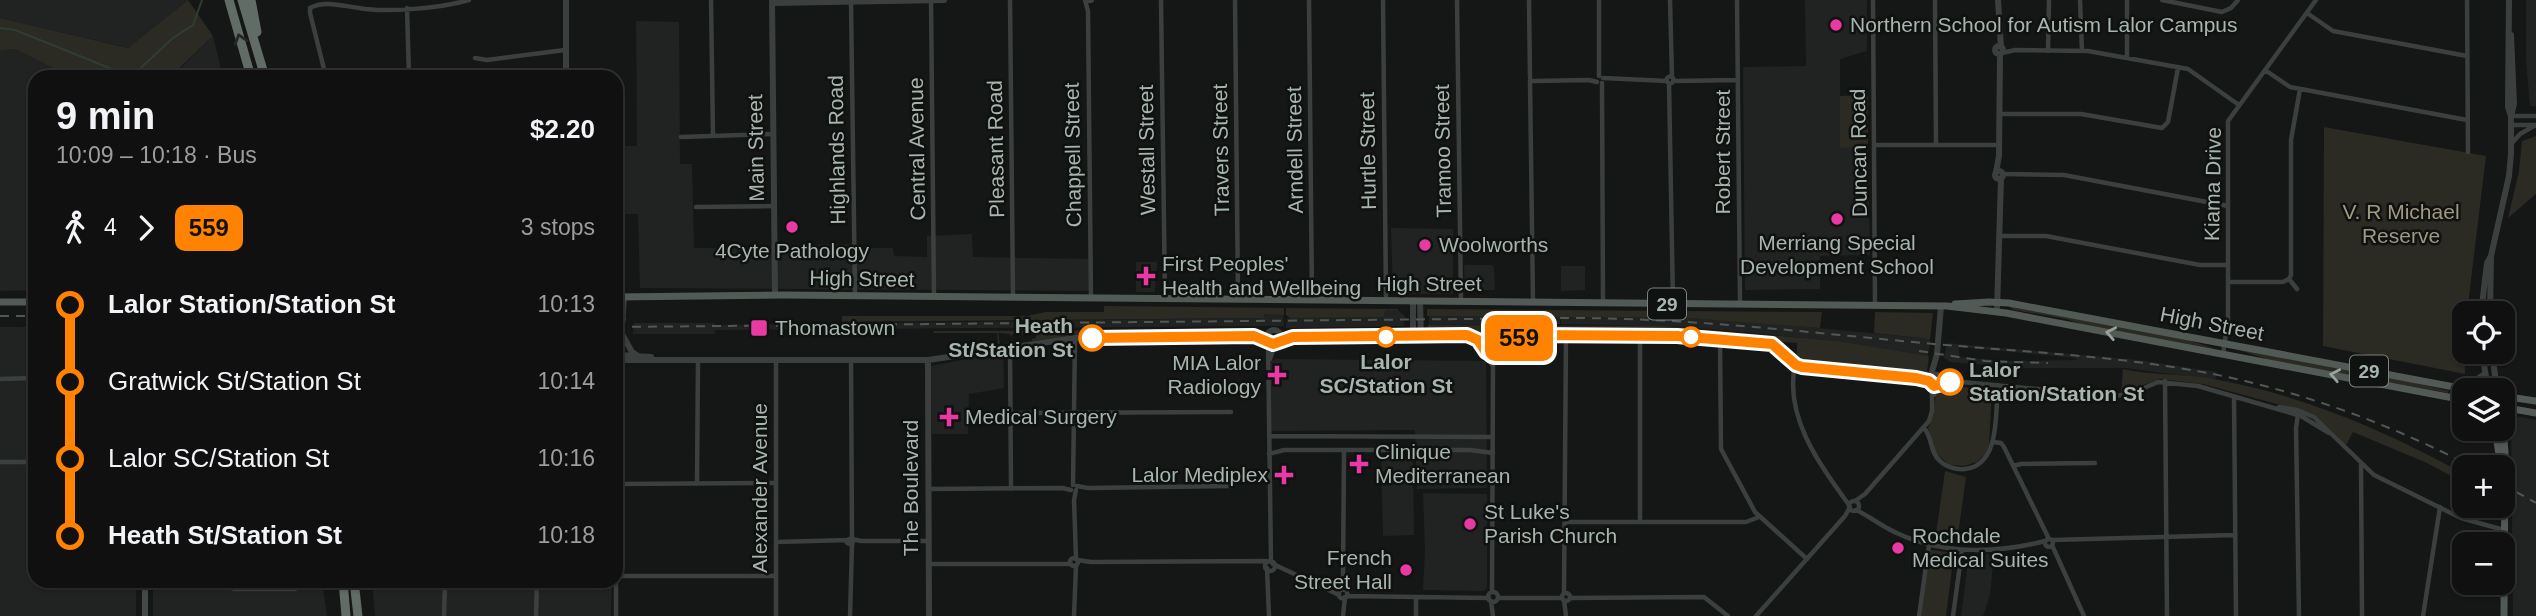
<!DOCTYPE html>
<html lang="en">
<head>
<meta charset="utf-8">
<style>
  :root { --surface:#101010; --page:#1e1e1e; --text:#f1f3f6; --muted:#9c9d9f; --line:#303030 }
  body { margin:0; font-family:Arial,sans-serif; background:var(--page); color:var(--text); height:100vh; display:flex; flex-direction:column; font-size:26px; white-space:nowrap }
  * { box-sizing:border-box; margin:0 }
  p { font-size:23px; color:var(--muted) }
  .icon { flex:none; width:38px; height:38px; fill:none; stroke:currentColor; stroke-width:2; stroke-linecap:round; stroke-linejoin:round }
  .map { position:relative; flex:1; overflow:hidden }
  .side { position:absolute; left:28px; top:70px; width:595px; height:518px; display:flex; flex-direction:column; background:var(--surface); border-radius:21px; box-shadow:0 2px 5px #0004,0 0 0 2px var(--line) }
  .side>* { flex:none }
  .badge { padding:0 14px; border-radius:10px; font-size:24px; line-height:46px }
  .controls { position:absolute; left:2452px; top:301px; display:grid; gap:14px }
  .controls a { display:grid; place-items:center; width:63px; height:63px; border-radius:14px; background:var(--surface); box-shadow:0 2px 5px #0004,0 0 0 2px var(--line); font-size:35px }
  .map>.badge { position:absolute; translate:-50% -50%; box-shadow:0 0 0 4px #fff }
  .legs { display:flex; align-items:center; gap:10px; height:77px; padding:0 28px; font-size:23px }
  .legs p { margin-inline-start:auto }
  .overview { display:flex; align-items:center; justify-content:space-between; height:119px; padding:0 28px }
  h1 { font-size:38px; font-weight:800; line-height:52px }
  ul { padding:0 28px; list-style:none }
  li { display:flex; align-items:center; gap:24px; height:77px; font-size:26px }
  li i { display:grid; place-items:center; width:10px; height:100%; margin:0 9px; background:currentColor }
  li i::after { content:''; width:18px; height:18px; margin:-9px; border:5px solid; border-radius:50%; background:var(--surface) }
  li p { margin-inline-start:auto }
  li:first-child i { background:linear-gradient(#0000 50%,currentColor 0) }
  li:last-child i { background:linear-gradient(currentColor 50%,#0000 0) }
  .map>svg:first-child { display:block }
</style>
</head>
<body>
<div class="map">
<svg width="2536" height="616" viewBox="0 0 2536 616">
  <rect width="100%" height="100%" fill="#151616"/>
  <path fill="#212323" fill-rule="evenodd" d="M0 0H188L129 48 0 18Z
    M1805 0H1867V51L1840 59V147H1868L1870 255 1820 256V289L1745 290 1743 67 1806 66Z
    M2526 0H2536V106H2530L2526 59Z
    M636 21 679 22 680 164H692L694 248H771V245L859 244 860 248H893L894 256 927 257V236L972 234 973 257 1092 259V291L640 288 638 214H616V146H637Z
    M213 36 223 77H172Z
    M15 49 61 72 78 77H35V290L0 291V51Z
    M1391 228 1453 229V294H1393Z
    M1136 262H1157L1155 292H1136Z
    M1464 265H1492L1494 267 1495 290H1465Z
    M1561 266H1585V290L1561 291Z
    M1386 310H1398L1405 316 1404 326 1286 328 1287 318 1382 317Z
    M1264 314H1283L1284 326 715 330 714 334H633L634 323H714L715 325 1263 318Z
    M1429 316 1560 317V324L1429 325Z
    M1561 317 1689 318 1757 322 1930 339 1929 349 1928 356 1838 341 1687 327 1561 324Z
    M0 327H35V581H136V616H0Z
    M1947 343 2138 360 2217 372 2215 380 2125 368H2023L1950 362 1944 358ZM1959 347 2076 358 2077 360 2009 361 1959 357Z
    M1003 352 1004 388 969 394 968 434H932L931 366Z
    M1275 359 1486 361 1487 488 1417 489 1415 430 1270 431 1271 362Z
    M2515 416 2536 420V616H2513L2511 419Z
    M1381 457H1413L1414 535 1383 536Z
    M1423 493 1487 494V588L1484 591 1423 590 1425 550Z
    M1994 554 1990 595 1983 616H1961L1969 555Z
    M153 581H322L327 616H153Z
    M372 581H612L611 616H375Z"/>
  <path fill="#2b2a23" d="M188 0 213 36 170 77H78L61 72 15 49 0 51V18L128 48Z
    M1868 95V147L1840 148V96Z
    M2324 127 2486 156 2467 313H2464L2465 374 2323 346Z
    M2536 136V194L2508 218 2519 171 2522 141Z
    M1104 306 1284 308V315L1264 314V318L842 322V316H1027L1046 312H1104Z
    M2007 306 2185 339 2216 349 2083 325 2066 319 2014 310Z
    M1286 308 1398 309V310H1386L1383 317 1290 318 1286 315Z
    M1427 309 1822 312 1820 328 1689 318 1427 316Z
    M1875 312 1933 313 1930 339 1874 333Z
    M1428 325 1663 326 1838 341 1929 356 1927 373 1797 362V343C1705 335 1611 330 1520 330V332L1487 335 1473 331 1428 329Z
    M1164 330 1162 334 1077 335 1032 341V339L1036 338 1035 333 1023 335 1015 333 1011 336 1012 342H1017L1016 344 1008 345 1007 343 1012 342 1010 334 998 333 1000 344H1004L1003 346 988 349 987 346 998 345 997 333H933L934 331Z
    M2232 348 2390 377 2449 391 2448 393 2273 361Z
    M2123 369C2151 375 2180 374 2208 378 2298 393 2385 430 2464 474V483L2427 463 2353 432 2346 445 2318 418 2292 408 2203 384 2160 379 2121 393Z
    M1941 385 1992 390 1989 445 1986 453 1977 462 1964 466 1949 465 1935 452 1928 428C1936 414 1932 397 1941 385Z
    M1945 471 1966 477 1957 543 1935 540Z
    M1933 550 1954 553 1946 616H1921L1930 551Z"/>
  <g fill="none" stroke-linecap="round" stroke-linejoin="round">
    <path stroke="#2e3e32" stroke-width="2" d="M0 28 15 30 122 73 134 74 173 38 193 25 202 0"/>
    <path stroke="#3b403e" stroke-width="4.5" d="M711 0 713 136
      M931 0 934 297
      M1010 0 1013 297
      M1085 0 1088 11 1091 299
      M1161 0 1165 299
      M1235 0 1238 299
      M1309 0 1312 300
      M1383 0 1386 300
      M1457 0 1461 302
      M1529 0 1530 78
      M1670 0 1672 77
      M1737 0 1740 303
      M1873 0 1875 305
      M1935 0 1936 145
      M2080 0 2082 51
      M2127 0V58
      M2162 0 2222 12 2231 8 2238 0
      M2467 0 2468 152
      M851 2 855 295
      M407 8 409 77
      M2307 13 2333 31 2467 56
      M2048 51 2049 0
      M2002 53 2015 50 2088 51 2188 69 2239 105
      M475 58 487 60 565 50
      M2265 70 2290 87 2467 120
      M1599 76V0
      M1666.5 80a3.5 3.5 0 1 1 7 0a3.5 3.5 0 1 1-7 0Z
      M326 77 310 13V8C324 0 343 6 359 8 386 13 441 8 469 0
      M1603 78 1667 81
      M1530 81 1533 302
      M1533 81 1589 80 1597 82
      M1673 81 1738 80
      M1602 83 1603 302
      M1669 83 1673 303
      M2000 114H2081L2162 128 2168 122 2178 68
      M2511 116H2536
      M2511 125H2535
      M681 137 773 134
      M2512 143 2520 134 2536 125
      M1874 145H1998
      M2003 174 2064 175 2228 206
      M696 207 774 206
      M1999 236H2046L2200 265H2228
      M2289 279 2297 289
      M2228 282H2283L2289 279 2291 275V140L2300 89
      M1640 335V522
      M1720 340 1721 449 1755 512 1807 559
      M1268 341 1271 562
      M1010 348 1011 489
      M1488 354 1492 365
      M2223 354 2228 320V121L2316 0
      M1270 359 1275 344
      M851 361 852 539
      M1795 365C1784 418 1821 466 1849 505
      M616 373 619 389 618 483
      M1940 377 1951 381 2114 396 2130 394 2158 382 2198 386 2301 416 2329 433
      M0 379 35 378
      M2165 381 2167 616
      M1934 395 1937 385
      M2234 396 2236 616
      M2279 407 2297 410 2314 417 2374 475 2461 518 2504 530
      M1011 413 1231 412
      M2298 414 2296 428 2299 616
      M1924 428C1933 438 1929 451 1940 461 1946 467 1956 470 1965 469 2001 465 1995 412 1998 385
      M1269 436 1493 437
      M1993 442 2001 443 2004 447 2049 539
      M1344 450 1343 579 1346 590
      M1269 454 1284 450H1470L1493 453
      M0 462H35
      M2361 465 2362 616
      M2013 466 2021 464 2095 463
      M697 483 698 360
      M616 484 776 483
      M1073 485 1075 338
      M1077 486 1088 488 1231 486
      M928 489 1062 488 1071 490
      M1855 501 1865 494 1929 421 1932 411V385
      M1849 506a5 5 0 1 1 10 0a5 5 0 1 1-10 0Z
      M1856 510C1871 517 1884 528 1899 534 1944 555 1998 553 2045 541
      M1566 522H1746L1759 517
      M849 539 853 541 852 545 847 543Z
      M852 539 861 541H928
      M2045 543a4 4 0 1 1 8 0a4 4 0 1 1-8 0Z
      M2052 540 2235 535
      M776 542 848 540
      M2052 545 2084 616
      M1070 562a4 4 0 1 1 8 0a4 4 0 1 1-8 0Z
      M1076 559 1074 500 1076 490
      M1077 560 1091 562 1266 561
      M1265 566a5 5 0 1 1 10 0a5 5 0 1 1-10 0Z
      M928 564H1071
      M1273 564 1339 595
      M1267 568 1269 616
      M616 576H776
      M216 581 234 589H295
      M1338.5 594a4.5 4.5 0 1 1 9 0a4.5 4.5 0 1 1-9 0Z
      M1492 592 1493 366 1497 353
      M1488 597a5 5 0 1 1 10 0a5 5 0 1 1-10 0Z
      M1562 597a4 4 0 1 1 8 0a4 4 0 1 1-8 0Z
      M1564 593 1566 334
      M1347 596 1489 598
      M1498 598H1562
      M1570 598 1704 597 1728 616
      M1564 600 1566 616
      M1491 601 1493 616
      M444 616 445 581
      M536 616 537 581
      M616 616V519
      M776 616V360
      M850 616 852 545
      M1074 616 1076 565
      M1343 616 1345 597
      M1416 616V597
      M1756 616 1845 516 1850 507
      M1919 616 1929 545
      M1953 616 1962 550
      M2423 616 2440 507"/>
    <path stroke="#3b403e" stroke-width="6" d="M772 0 775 295
      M1086 0H1091
      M1998 0 2001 47
      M772 3 944 0
      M1995 50a4 4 0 1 1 8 0a4 4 0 1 1-8 0Z
      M566 77V0
      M2511 116 2514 104 2511 35
      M1995 175a4 4 0 1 1 8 0a4 4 0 1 1-8 0Z
      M1996 172 1999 156 2000 54
      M624 297 620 355 651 357
      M1413 302V337
      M1420 302 1421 336
      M616 309 623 319
      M1997 311 2001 178
      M2481 313 2487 263 2491 256 2509 176 2511 154V116L2508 107 2509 0
      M2490 313 2491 256
      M1267 337a7 7 0 1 1 14 0a7 7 0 1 1-14 0Z
      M623 336 632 352 638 356
      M1484 346a8 8 0 1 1 16 0a8 8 0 1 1-16 0Z
      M1493 338 1514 334 1640 335 1767 344 1778 347 1799 366 1929 381
      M1278 342 1293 337 1474 335 1488 338
      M1500 349 1523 337
      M2482 352 2488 390
      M2492 352 2497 390
      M616 360H928L1075 338 1254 336 1267 340
      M928 360 929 616
      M1929.5 380a5.5 5.5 0 1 1 11 0a5.5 5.5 0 1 1-11 0Z
      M1931 375 1937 354 1941 306
      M2463 388 2485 374"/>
    <path stroke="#444b47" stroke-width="6" d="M145 616V581"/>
    <path stroke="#525a56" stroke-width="7" d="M616 297 785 295 1947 306 2006 313 2464 400
      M0 302H35
      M1955 304 1989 302 2009 303 2470 390
      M2502 396 2536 401
      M2502 407 2536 413
      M2502 416 2505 452 2504 616
      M2495 429 2501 467"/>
    <path stroke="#626c67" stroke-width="9" d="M229 0 251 77
      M242 0 265 77
      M251 0 257 32
      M343 581 346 616
      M354 581 358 616"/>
    <path stroke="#515854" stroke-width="2" stroke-dasharray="9 7" stroke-linecap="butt" d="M0 316H35
      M616 327 1569 318C1688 318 1805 332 1923 343 2030 353 2140 356 2245 381 2324 400 2400 429 2472 467
      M1919 351 1985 361 2048 363
      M2502 484 2536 503"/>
  </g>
  <defs><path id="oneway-chevron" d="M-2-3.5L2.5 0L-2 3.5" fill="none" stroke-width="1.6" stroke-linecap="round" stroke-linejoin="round" transform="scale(1.75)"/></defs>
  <use stroke="#242826" href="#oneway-chevron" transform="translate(240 39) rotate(-107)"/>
  <g stroke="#96a49c">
    <use href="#oneway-chevron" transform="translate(2111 333) rotate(-169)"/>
    <use href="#oneway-chevron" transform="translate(2335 375) rotate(-169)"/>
  </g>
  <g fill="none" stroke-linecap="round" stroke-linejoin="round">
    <defs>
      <path id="line-1" d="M1092 338 1254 336 1273 344 1293 337 1467 335 1478 340 1486 352 1492 355 1506 344 1528 335 1677 336 1772 344 1796 365 1802 367 1916 378 1929 381 1934 386 1950 382"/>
    </defs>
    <use href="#line-1" stroke="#fff" stroke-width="16"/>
    <use href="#line-1" stroke="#ff8200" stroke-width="10"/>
  </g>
  <g fill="#e93aa3" stroke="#101111" stroke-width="2.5">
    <circle cx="1836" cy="25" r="7"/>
    <circle cx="1837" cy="219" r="7"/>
    <circle cx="792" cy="227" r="7"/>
    <circle cx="1425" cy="245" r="7"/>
    <path d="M1142.5 265.5h7v7h7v7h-7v7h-7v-7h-7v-7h7z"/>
    <rect x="750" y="319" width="18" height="18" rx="3.5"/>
    <path d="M1273.5 364.5h7v7h7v7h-7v7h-7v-7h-7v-7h7z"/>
    <path d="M945.5 406.5h7v7h7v7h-7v7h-7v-7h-7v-7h7z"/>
    <path d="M1355.5 453.5h7v7h7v7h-7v7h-7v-7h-7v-7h7z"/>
    <path d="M1280.5 464.5h7v7h7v7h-7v7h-7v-7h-7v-7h7z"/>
    <circle cx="1470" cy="524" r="7"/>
    <circle cx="1898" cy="548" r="7"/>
    <circle cx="1406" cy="570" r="7"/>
  </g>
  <g fill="#fff" stroke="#ff8200" stroke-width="3.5">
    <circle cx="1386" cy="337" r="9"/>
    <circle cx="1691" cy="337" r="9"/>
    <circle cx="1092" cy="338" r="12"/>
    <circle cx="1950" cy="382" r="12"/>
  </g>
  <g text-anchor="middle" stroke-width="5" stroke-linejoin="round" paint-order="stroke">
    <g fill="#101111" stroke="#7a847e" stroke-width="2">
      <rect x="1648" y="288.5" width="38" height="31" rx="5"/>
      <rect x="2350" y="355.5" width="38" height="31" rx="5"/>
    </g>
    <g font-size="19" font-weight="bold" fill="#a7b6ad">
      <text x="1667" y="311">29</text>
      <text x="2369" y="378">29</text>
    </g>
    <g font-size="21" fill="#a7b6ad" stroke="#101111" text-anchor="start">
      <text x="1850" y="32">Northern School for Autism Lalor Campus</text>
      <text x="1837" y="250" text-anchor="middle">Merriang Special<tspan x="1837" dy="24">Development School</tspan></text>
      <text x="1439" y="252">Woolworths</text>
      <text x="792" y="258" text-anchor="middle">4Cyte Pathology</text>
      <text x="1162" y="271">First Peoples'<tspan x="1162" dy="24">Health and Wellbeing</tspan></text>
      <text x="775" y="335">Thomastown</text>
      <text x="1261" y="370" text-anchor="end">MIA Lalor<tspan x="1261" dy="24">Radiology</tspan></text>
      <text x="965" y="424">Medical Surgery</text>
      <text x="1375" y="459">Clinique<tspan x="1375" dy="24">Mediterranean</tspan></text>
      <text x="1268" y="482" text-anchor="end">Lalor Mediplex</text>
      <text x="1484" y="519">St Luke's<tspan x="1484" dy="24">Parish Church</tspan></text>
      <text x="1912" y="543">Rochdale<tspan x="1912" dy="24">Medical Suites</tspan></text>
      <text x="1392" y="565" text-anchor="end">French<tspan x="1392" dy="24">Street Hall</tspan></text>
    </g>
    <g font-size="21" fill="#a7b6ad" stroke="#101111">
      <text transform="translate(756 148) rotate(-91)" y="7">Main Street</text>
      <text transform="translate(917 149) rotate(-91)" y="7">Central Avenue</text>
      <text transform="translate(996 149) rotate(-91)" y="7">Pleasant Road</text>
      <text transform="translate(837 150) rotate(-91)" y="7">Highlands Road</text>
      <text transform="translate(1147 150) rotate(-91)" y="7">Westall Street</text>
      <text transform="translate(1221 150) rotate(-91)" y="7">Travers Street</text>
      <text transform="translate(1295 150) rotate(-91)" y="7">Arndell Street</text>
      <text transform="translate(1368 151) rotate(-91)" y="7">Hurtle Street</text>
      <text transform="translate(1443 151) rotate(-91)" y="7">Tramoo Street</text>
      <text transform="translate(1723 152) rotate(-90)" y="7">Robert Street</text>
      <text transform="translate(1859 153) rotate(-91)" y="7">Duncan Road</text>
      <text transform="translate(1073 155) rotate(-91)" y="7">Chappell Street</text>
      <text transform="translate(2213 184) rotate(-89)" y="7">Kiama Drive</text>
      <text transform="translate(862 279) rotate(1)" y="7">High Street</text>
      <text x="1429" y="291">High Street</text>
      <text transform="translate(2212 324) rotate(11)" y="7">High Street</text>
      <text transform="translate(760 488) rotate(-90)" y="7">Alexander Avenue</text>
      <text transform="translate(911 488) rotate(-90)" y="7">The Boulevard</text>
    </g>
    <g font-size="21" fill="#a0997f" stroke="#101111">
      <text x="2401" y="219">V. R Michael<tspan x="2401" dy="24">Reserve</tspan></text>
    </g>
    <g font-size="21" font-weight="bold" fill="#a7b6ad" stroke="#101111" text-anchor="end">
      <text x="1073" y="333">Heath<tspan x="1073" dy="24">St/Station St</tspan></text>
      <text x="1386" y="369" text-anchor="middle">Lalor<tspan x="1386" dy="24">SC/Station St</tspan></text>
      <text x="1969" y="377" text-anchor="start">Lalor<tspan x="1969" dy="24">Station/Station St</tspan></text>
    </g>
  </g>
</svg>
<div class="controls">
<a><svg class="icon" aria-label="locate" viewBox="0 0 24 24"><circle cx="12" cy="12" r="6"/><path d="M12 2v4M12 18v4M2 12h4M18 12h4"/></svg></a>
<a><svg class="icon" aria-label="layers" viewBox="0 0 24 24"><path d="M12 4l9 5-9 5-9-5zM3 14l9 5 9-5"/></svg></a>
<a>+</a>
<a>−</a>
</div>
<b class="badge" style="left:1519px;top:338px;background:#ff8200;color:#111">559</b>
<section class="side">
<div class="overview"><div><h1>9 min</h1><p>10:09 – 10:18 · Bus</p></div><b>$2.20</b></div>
<div class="legs"><svg class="icon" aria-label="walk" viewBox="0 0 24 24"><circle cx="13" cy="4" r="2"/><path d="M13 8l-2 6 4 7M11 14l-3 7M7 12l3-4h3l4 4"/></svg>4<svg class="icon" aria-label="forward" viewBox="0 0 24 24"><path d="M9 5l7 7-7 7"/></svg><b class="badge" style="background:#ff8200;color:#111">559</b><p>3 stops</p></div>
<ul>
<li><i style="color:#ff8200"></i><b>Lalor Station/Station St</b><p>10:13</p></li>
<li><i style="color:#ff8200"></i><span>Gratwick St/Station St</span><p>10:14</p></li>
<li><i style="color:#ff8200"></i><span>Lalor SC/Station St</span><p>10:16</p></li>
<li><i style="color:#ff8200"></i><b>Heath St/Station St</b><p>10:18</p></li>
</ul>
</section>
</div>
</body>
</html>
